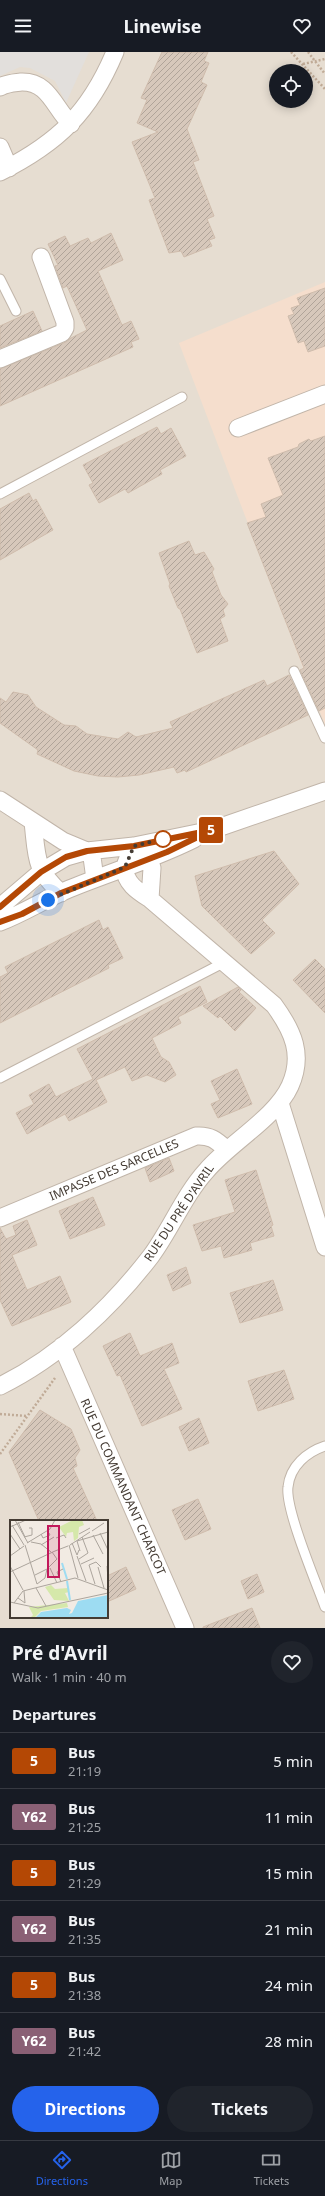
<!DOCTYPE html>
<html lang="en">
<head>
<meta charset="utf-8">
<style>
  :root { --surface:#171b24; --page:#20242c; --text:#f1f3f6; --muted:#9ea1a6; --line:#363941; --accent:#2563eb }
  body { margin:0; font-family:"Noto Sans",sans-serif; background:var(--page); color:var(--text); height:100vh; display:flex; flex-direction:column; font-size:15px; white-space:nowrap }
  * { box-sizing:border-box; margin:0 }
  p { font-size:13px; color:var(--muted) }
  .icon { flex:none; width:22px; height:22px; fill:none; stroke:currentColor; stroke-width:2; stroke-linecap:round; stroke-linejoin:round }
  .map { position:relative; height:1576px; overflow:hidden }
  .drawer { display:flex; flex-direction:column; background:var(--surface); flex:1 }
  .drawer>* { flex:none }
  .badge { padding:0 8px; border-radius:3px; font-size:14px; line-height:26px }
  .fabs { position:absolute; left:269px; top:12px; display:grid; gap:8px }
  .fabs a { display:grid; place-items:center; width:44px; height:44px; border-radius:50%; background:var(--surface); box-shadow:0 2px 10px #0003; font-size:20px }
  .you { position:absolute; width:20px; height:20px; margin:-10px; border:3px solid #fff; border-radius:50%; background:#1a73e8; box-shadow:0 0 0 6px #1a73e833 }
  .map>.badge { position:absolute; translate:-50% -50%; box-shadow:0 0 0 2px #fff }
  h2 { padding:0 12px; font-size:15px; line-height:36px }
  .round { display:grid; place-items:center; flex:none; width:42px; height:42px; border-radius:21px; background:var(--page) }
  .headline { display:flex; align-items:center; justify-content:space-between; height:68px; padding:0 12px }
  h1 { font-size:19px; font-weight:700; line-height:30px }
  .primary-button { display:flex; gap:8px; margin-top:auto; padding:8px 12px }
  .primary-button a { flex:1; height:46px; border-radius:24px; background:var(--accent); color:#fff; font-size:16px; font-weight:700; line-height:46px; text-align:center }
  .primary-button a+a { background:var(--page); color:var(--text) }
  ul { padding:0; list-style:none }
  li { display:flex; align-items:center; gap:12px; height:56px; padding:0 12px; border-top:1px solid var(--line) }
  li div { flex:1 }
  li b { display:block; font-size:15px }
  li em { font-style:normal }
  li .badge { min-width:44px; font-weight:700; text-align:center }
  header { display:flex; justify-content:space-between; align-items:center; height:52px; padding:0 12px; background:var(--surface); font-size:18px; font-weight:700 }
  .tab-bar { display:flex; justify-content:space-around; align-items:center; height:56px; border-top:1px solid var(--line); background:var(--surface); font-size:11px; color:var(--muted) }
  .tab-bar a { display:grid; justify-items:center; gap:2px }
  .tab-bar .active { color:var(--accent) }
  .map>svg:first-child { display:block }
</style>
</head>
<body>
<header><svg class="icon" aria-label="menu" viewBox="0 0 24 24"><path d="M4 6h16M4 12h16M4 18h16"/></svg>Linewise<svg class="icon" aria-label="heart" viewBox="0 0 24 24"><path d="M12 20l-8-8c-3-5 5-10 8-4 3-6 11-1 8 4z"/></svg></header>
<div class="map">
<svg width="325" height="1576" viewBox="0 0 325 1576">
  <defs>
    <pattern id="building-hatch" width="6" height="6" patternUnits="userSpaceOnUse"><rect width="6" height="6" fill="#d7c8bb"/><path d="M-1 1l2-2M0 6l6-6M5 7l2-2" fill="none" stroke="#b0a499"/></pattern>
  </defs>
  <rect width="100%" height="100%" fill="#f2ebe3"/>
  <path fill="#e6ddd1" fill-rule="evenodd" d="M0 0H325V1576H0ZM276 19H306V49H276ZM11 1469H107V1565H11Z"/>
  <path fill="#f5decd" d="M325 230V673L179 291Z"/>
  <path fill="#e2dfdc" d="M0 0H89L66 51 55 29 30 16 20 15 0 24Z"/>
  <path fill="url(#building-hatch)" stroke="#cfbcac" d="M162 0H208L204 9 209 11 201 30 207 33 187 77 199 108 193 110 214 164 207 167 215 186 209 188 212 194 184 205 181 199 169 201 149 148 155 146 132 90 158 80 137 71 147 48 141 46Z
    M111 181 123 208 98 219 122 273 131 269 139 287 131 290 133 295 0 354V317L66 290 71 286 87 278 67 234 63 236 55 214 58 213 48 192 65 184 70 194 88 186 91 191Z
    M325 236V294L308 300 304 289 298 291 288 264 294 262 291 256 300 253 297 246Z
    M33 259 42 279 0 296V274Z
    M157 375 161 382 171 376 186 404 160 418 162 422 128 441 125 437 99 451 89 433 93 431 83 413Z
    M325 384V656L319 659 300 618 304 616 247 471 266 465 261 452 283 443 268 406 298 395 299 392 309 387 311 389Z
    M29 441 33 449 36 447 53 478 0 508V457Z
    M189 489 195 503 204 500 214 517 212 520 221 543 228 552 223 558 225 564 220 567 228 589 197 601 180 557 178 556 169 534 170 532 159 501Z
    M289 623 308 663 186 720 185 718 177 721 174 715 139 723 118 725 98 724 74 719 37 702 38 698 0 671V646L6 650 13 640 28 643 36 655 64 673 76 674 87 682 118 687 128 680 136 685 173 676 170 670 264 628 267 634Z
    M274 799 299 832 262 868 275 881 251 902 202 854 195 824Z
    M99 868 103 878 108 875 123 906 108 913 109 916 0 971V925L8 921 5 915Z
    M315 907 325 917V961L293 928Z
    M200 934 207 950 178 965 181 971 152 986 161 1005 169 1010 176 1023 165 1030 147 1023 132 1029 125 1015 96 1028 107 1050 69 1069 65 1062 27 1082 16 1061 34 1052 29 1043 49 1032 56 1045 93 1027 77 997Z
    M238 935 241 938 239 940 256 956 235 979 220 964 218 966 203 954Z
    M237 1017 252 1052 218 1066 211 1052 220 1048 211 1029Z
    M169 1106 174 1119 150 1130 145 1116Z
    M256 1118 273 1173 271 1174 274 1184 250 1191 252 1198 224 1206 221 1194 202 1199 193 1173 235 1160 225 1128Z
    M93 1145 105 1173 70 1187 59 1159Z
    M27 1168 37 1193 12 1203 27 1238 60 1224 71 1250 12 1274 0 1248V1176L6 1187 16 1183 13 1174Z
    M186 1215 191 1231 173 1239 167 1223Z
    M273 1228 283 1258 240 1271 230 1241Z
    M130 1281 140 1304 172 1291 179 1311 164 1317 182 1357 142 1374 120 1323 117 1324 103 1294Z
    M284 1318 294 1347 258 1359 248 1329Z
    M40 1358 71 1377 80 1398 75 1406 77 1414 73 1416 97 1469H39L9 1400Z
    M199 1366 209 1391 189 1399 179 1375Z
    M198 1447 211 1477 185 1488 172 1458Z
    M126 1515 136 1537 107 1550V1524Z
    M257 1522 264 1540 248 1547 241 1529Z
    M252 1556 260 1576H203V1575Z"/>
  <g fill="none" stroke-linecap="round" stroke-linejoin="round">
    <defs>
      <path id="lane" d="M0 227 16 259
        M0 442 182 345
        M294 619 325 686
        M0 1026 225 910
        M325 1394C307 1400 290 1414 288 1435 285 1457 316 1530 325 1555"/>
      <path id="street" d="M0 35C7 31 13 31 21 30 49 29 54 56 71 72
        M0 95 9 116
        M0 120C58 91 90 60 115 0
        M0 307 62 281 65 276V270L41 205
        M238 376 325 342
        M0 748 63 789 87 799 92 805 95 827
        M33 770C37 804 34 817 61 841
        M0 855 41 820 66 805 87 799 134 794 212 778 325 739
        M0 870C24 861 45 847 69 837 111 820 154 807 194 787
        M280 1051 325 1195
        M0 1166 196 1084C210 1083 216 1088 226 1097
        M62 1294 185 1576
        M0 1334C59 1305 111 1256 151 1204 171 1177 184 1143 207 1118 230 1091 276 1065 290 1034 304 1003 293 979 274 953L150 847C139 840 124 831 125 815 126 808 132 800 134 794L149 806 152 816 150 847"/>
    </defs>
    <use href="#lane" stroke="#c1b5a9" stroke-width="11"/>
    <use href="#street" stroke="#c1b5a9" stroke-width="19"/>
    <path stroke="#c0ab97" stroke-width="2.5" stroke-dasharray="2 2" stroke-linecap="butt" d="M291 0 325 37
      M308 0 325 22
      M303 12 325 7
      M0 1362 27 1364
      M0 1402 55 1326"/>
    <use href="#lane" stroke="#fff" stroke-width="9"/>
    <use href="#street" stroke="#fff" stroke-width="17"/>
  </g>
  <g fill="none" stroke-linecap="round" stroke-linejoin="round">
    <defs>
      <path id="line" d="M0 855 41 820 66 805 87 799 134 794 212 778 167 800 61 841 22 862 0 870"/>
    </defs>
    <use href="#line" stroke="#fff" stroke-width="9"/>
    <use href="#line" stroke="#b44805" stroke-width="6"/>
    <path stroke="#443b33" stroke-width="4" stroke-dasharray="0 7.2" d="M48 848 125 815 134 794 163 787"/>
  </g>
  <circle fill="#fff" stroke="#b44805" stroke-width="2" cx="163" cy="787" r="8"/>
  <g text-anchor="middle" stroke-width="3" stroke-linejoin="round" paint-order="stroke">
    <g font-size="12" fill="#443b33" stroke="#fff">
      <text transform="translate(114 1118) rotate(-23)" y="4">IMPASSE DES SARCELLES</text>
      <text transform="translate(179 1161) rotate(-56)" y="4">RUE DU PRÉ D'AVRIL</text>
      <text transform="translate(123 1435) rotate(66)" y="4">RUE DU COMMANDANT CHARCOT</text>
    </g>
  </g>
  <g transform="translate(10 1468)">
    <rect width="98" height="98" fill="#f2ebe3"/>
    <path d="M63 0H72L74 5 69 7 68 18 64 21 63 12 57 13 56 17 49 7ZM41 65 45 69 58 68 59 72 55 73 59 81 44 80 35 67ZM57 83 58 87 31 91 24 98H20L23 95 19 87Z" fill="#d5e8aa"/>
    <path d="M98 75V98H25L31 92 57 88 61 90 59 94 62 93 68 81Z" fill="#9ddcf2"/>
    <path fill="none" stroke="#9ddcf2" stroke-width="2" d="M52 43 57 59M57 61 60 80"/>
    <path fill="none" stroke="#aca59d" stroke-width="1" d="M5 0 18 23M8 2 15 17M2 5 14 25M0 7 16 0M82 11 94 3M90 13 98 30M0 14 10 29M31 14 33 18 40 15 39 13M69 14 80 8M83 15 93 34M14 17 22 15V8H19M46 18 54 15 56 18M21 22 31 24 41 32M17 23 40 9 45 0M62 23 67 35 69 30M15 25 27 64M31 25 44 17M59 25 68 58M60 25 80 12M45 31 58 26M70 31 67 21 98 12M0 36 14 26M67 36 76 61M69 39 78 33 72 17M71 44 84 38M0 46 13 70M97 46 98 59M88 47 94 68M40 48 47 63M0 52 45 31M25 55 37 49M51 62 47 52 53 49M27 64 35 58 37 49 47 39 42 32M85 64 79 45 86 42 91 47M26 68 36 86M13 71 65 58 98 70M8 78 15 83 14 71M0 82 28 88 98 73M4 83 13 71"/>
    <path fill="#c2185b" fill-opacity="0.15" stroke="#c2185b" stroke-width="2" d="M38 6H49V57H38Z"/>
    <rect width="98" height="98" fill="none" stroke="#443b33" stroke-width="2"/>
  </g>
</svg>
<div class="fabs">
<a><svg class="icon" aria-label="locate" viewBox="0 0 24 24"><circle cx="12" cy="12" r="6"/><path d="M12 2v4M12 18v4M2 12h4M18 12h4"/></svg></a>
</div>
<div class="you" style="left:48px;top:848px"></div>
<b class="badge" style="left:211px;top:778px;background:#b44805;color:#fff">5</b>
</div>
<section class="drawer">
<div class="headline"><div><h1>Pré d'Avril</h1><p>Walk · 1 min · 40 m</p></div><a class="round"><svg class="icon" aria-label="heart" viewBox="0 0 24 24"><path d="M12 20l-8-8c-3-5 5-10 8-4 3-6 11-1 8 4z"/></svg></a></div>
<h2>Departures</h2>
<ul>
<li><span class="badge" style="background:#b44805;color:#fff">5</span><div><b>Bus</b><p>21:19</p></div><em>5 min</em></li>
<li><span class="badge" style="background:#8a6075;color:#fff">Y62</span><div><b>Bus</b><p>21:25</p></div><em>11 min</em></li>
<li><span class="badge" style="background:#b44805;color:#fff">5</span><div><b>Bus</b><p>21:29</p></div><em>15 min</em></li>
<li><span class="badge" style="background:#8a6075;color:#fff">Y62</span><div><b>Bus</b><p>21:35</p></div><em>21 min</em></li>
<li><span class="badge" style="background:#b44805;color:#fff">5</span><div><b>Bus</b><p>21:38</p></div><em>24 min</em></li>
<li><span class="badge" style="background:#8a6075;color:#fff">Y62</span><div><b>Bus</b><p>21:42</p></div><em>28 min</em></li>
</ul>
<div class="primary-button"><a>Directions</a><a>Tickets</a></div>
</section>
<nav class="tab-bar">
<a class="active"><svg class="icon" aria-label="directions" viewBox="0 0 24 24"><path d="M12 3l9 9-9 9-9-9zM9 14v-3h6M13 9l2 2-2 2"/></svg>Directions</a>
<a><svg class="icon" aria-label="map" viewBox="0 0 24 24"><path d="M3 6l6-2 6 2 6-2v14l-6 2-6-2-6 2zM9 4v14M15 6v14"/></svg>Map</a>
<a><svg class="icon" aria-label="tickets" viewBox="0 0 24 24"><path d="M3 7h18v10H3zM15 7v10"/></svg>Tickets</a>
</nav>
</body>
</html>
